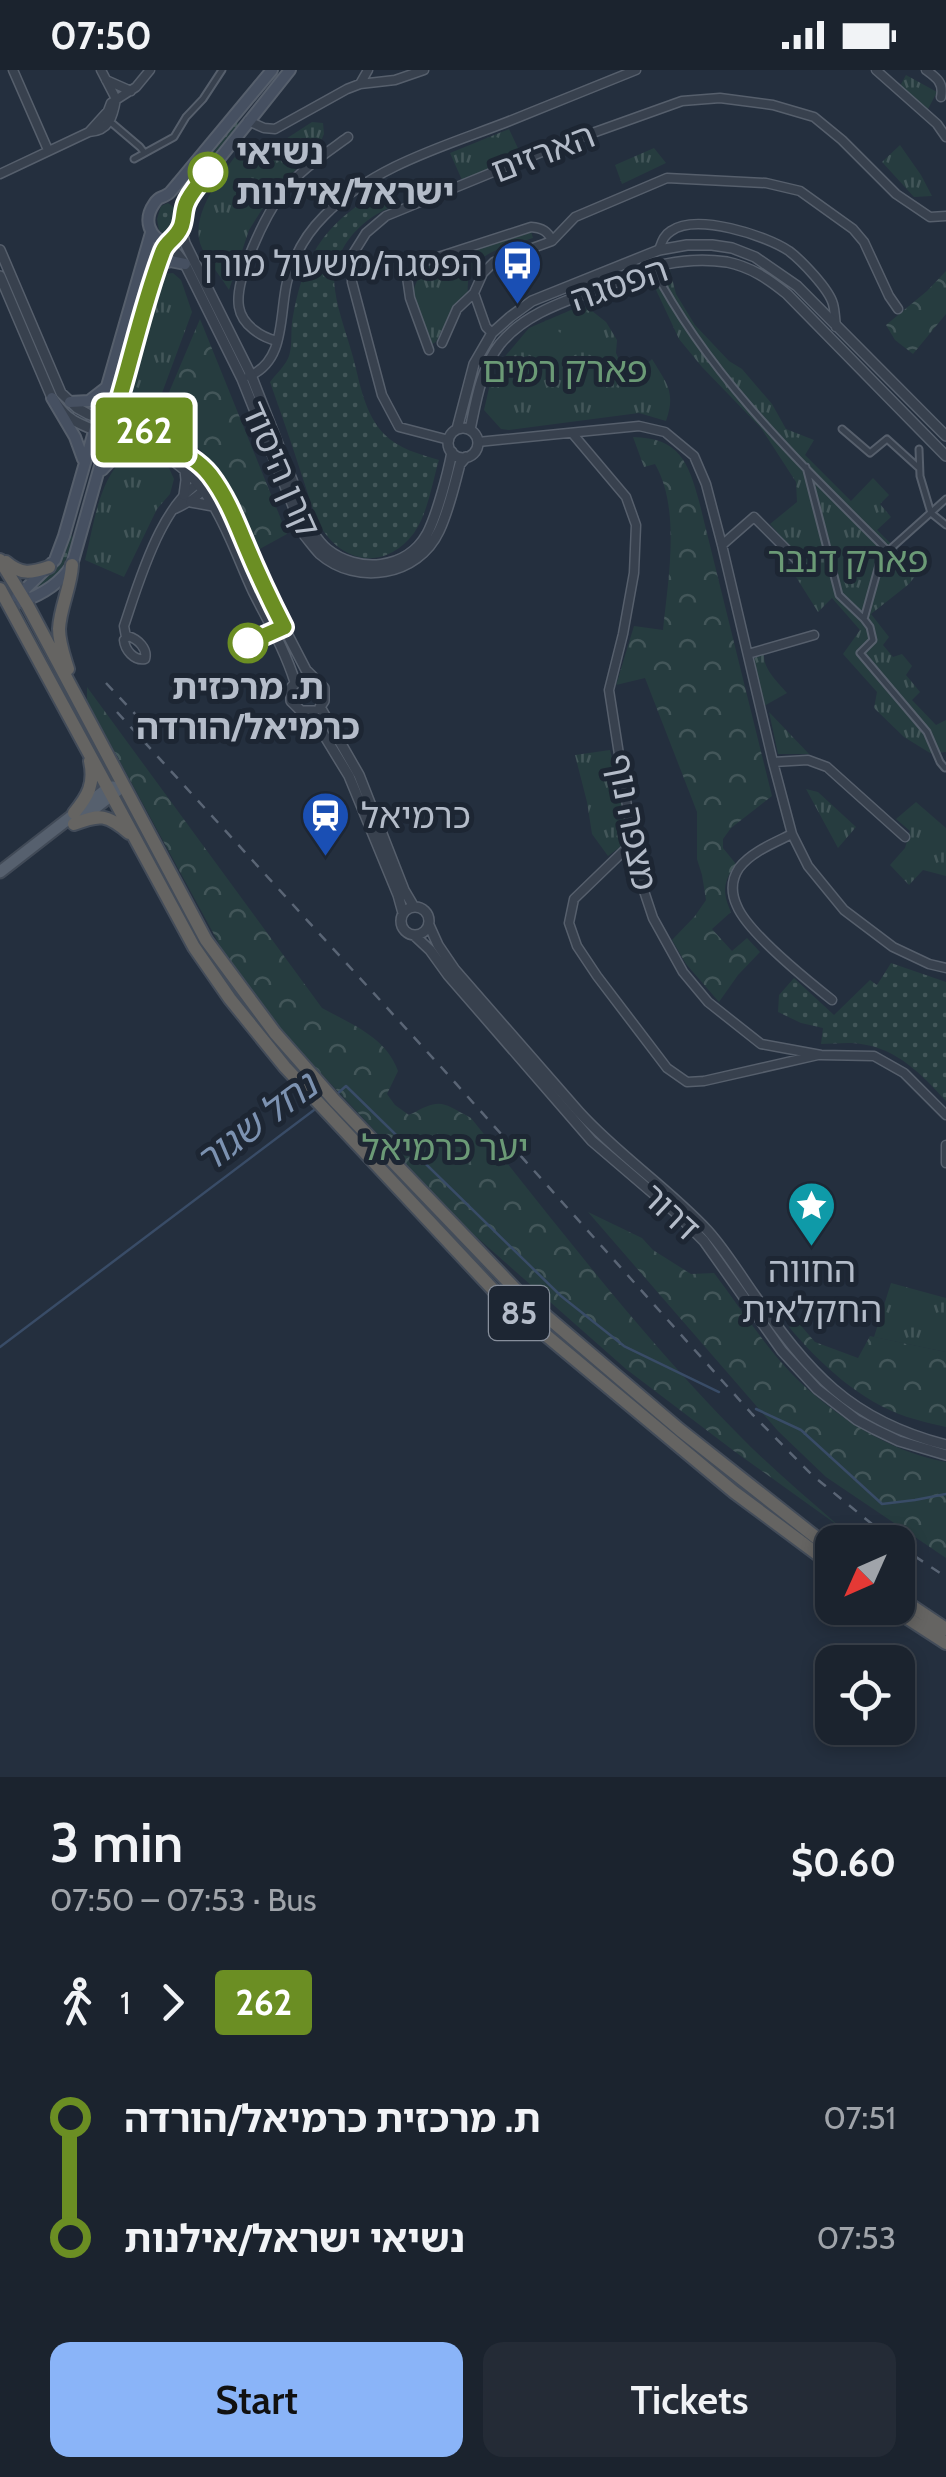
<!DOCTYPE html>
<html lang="en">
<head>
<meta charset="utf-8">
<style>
  :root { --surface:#1b232e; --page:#242b36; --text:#f1f3f6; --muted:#a0a4aa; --line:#39404a; --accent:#8ab4f8 }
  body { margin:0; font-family:Cabin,"Noto Sans Hebrew",sans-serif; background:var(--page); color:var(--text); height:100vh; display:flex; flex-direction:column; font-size:38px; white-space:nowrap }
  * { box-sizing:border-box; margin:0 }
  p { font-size:32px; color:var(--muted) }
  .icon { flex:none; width:55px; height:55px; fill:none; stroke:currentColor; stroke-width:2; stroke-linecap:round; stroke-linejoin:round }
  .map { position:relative; height:1707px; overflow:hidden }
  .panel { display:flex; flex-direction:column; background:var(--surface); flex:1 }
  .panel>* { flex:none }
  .badge { padding:0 20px; border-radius:8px; font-size:35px; line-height:65px }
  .needle { width:65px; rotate:225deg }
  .tools { position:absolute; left:815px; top:1455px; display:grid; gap:20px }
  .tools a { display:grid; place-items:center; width:100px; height:100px; border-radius:20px; background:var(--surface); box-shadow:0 5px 15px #0003,0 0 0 2px var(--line); font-size:50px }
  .map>.badge { position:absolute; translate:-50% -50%; box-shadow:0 0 0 5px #fff }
  .legs { display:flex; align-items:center; gap:15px; height:110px; padding:0 50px; font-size:32px }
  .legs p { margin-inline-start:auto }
  .head { display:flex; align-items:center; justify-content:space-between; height:170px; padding:0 50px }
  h1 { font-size:55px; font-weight:600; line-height:75px }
  .cta { display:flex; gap:20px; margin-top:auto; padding:20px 50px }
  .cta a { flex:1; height:115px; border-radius:20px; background:var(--accent); color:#111; font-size:40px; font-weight:600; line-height:115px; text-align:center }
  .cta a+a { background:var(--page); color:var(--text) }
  ul { padding:0 50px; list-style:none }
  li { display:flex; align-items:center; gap:35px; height:120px; font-size:38px }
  li i { display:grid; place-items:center; width:15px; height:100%; margin:0 12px; background:currentColor }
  li i::after { content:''; width:25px; height:25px; margin:-12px; border:8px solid; border-radius:50%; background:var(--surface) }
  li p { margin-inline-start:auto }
  li:first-child i { background:linear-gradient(#0000 50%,currentColor 0) }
  li:last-child i { background:linear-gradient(currentColor 50%,#0000 0) }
  .status { display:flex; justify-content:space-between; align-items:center; height:70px; padding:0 50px; background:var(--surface); direction:ltr }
  .status svg { height:28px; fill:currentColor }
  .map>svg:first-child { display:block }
</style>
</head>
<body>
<div class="status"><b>07:50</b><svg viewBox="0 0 49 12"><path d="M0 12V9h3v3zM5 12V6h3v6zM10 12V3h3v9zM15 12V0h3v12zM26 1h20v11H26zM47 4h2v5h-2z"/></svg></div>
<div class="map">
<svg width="946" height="1707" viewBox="0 0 946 1707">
  <defs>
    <pattern id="grass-dots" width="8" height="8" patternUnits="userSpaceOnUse" patternTransform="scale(2.5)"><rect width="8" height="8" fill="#263c3f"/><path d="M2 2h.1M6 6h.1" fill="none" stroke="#435659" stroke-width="1.8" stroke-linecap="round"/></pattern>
    <pattern id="forest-crowns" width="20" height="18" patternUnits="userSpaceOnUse" patternTransform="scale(2.5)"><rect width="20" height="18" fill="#263c3f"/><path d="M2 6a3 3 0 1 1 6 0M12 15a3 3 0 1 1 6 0" fill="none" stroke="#435659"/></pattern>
    <pattern id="park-tufts" width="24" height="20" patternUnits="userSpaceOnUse" patternTransform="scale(2.5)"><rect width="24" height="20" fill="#263c3f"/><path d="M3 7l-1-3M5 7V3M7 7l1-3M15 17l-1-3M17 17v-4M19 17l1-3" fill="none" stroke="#435659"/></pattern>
  </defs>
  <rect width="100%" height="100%" fill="#242f3e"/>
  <path fill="url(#grass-dots)" d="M235 50 241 55 190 119 183 113Z
    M380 121 391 137C359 150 329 183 335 220 338 242 347 265 353 287 360 313 364 343 384 364 399 379 419 384 439 390 432 413 428 443 414 463 384 503 338 493 317 450 311 436 307 420 302 406 292 375 281 343 270 312 276 304 286 295 289 286 293 274 290 259 293 246 304 184 326 153 380 121Z
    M168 133 175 138C178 148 176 161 164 164L159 160 157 149 161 136Z
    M159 181 112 340 107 339 125 268 151 182Z
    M71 464 73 468C65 499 59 506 33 523L30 518C61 496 55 494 71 464Z
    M891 893 946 912V1031C922 1005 898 979 861 974 849 972 834 974 821 974L823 958 801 953 778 942 779 925 794 908 834 945 870 910 877 915Z"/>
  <path fill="url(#forest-crowns)" d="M946 201V244L913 284 895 270 886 255 927 221Z
    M200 249 287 464 256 481C230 419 222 381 156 353Z
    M633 367C679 368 688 391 699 431L772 726 731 758 723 769V778L736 794C723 812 722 822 731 842L712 859 732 881 747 868 760 882 738 905 719 932 686 894 672 870 695 846 706 830 702 805 697 789V742L645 608 616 615 634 556 663 560C668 510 681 439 655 394L644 397Z
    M87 617 322 938C351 954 386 967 398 1001L387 1024 395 1035 409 1045C441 1028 440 1031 471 1048 557 1155 641 1266 738 1364 770 1397 806 1427 840 1457L734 1381 626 1299 464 1156 271 950 223 881 87 631Z
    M588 1142 642 1168 653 1180 691 1204 714 1203C739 1236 762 1272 791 1303 831 1344 889 1382 946 1392V1488L826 1407 778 1361Z
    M796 1250 815 1272 858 1288 870 1266 946 1282V1357C933 1354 920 1351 907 1347 860 1331 820 1294 789 1257Z"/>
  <path fill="url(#park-tufts)" d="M906 5 937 22 928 39 900 16Z
    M312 52 323 53 324 64 320 73 268 130 249 160 229 220C220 205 205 188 200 173 190 139 230 95 248 69L275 76Z
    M509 59 522 87 462 110 450 83Z
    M900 75 921 105 932 126 914 127 882 92Z
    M654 78 666 93 622 114 615 95Z
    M530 158 533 168C498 180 460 184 469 231L453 238 436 272 430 275 412 223 423 196Z
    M670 200 676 224 695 255 729 291 742 299 772 334 786 359 814 370 805 385 851 431 873 408 889 425 880 434 891 447 877 460 906 489 916 505 909 514 871 544 889 567 883 575 893 587 902 584 912 596 906 605 920 622 912 630 936 655 946 650V682L930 683 904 667 874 638 877 622 843 584 860 560 832 528 818 542 796 507 807 496 770 454 797 432 796 412 761 358 702 297 679 269 650 207Z
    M173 203 181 210 192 242 152 350C143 343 136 338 133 326 127 301 153 231 163 204Z
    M587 237 606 252 617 270 616 283 620 292 635 306 652 289C667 314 676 322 666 351L639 343 509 360 501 359 484 340 490 314 502 290 529 258 571 240Z
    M132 383 152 390 169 398 174 409 170 424 157 439 124 507 85 490C94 456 99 401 132 383Z
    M764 582C762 598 777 611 787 623L764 636 753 589Z
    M769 642 809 684H778Z
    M610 680 630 770 608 786 592 764 587 732 575 685Z
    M806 719 818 722 856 757 838 778Z
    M916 732 946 758V806L923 800 909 815 890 795 905 778 910 761 896 749Z
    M891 1213 946 1228V1282L874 1267Z"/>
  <path fill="#263c3f" d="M546 250 569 271 557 283 535 262Z"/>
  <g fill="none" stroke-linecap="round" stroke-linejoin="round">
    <path stroke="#394c67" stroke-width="2.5" d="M337 1024 346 1016 561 1226 624 1276 719 1322
      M0 1277 318 1037
      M756 1339 801 1360 882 1434 915 1430 946 1424"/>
    <defs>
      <path id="pedestrian" d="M113 54 140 77 144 82
        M134 89 174 67 186 47 203 29 222 0
        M653 198C709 306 799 392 884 477L902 492 919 498
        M842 359 870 383 887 369 919 398
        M919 379 920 406 931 443 946 455
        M806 397 839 525 864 549
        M884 477 864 549 870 557 873 570 860 583 927 662 940 692 945 698
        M888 481 946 429"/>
      <path id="minor" d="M13 0 48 80
        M101 0 116 29
        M876 0 937 54 946 67
        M926 0C937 8 944 13 941 27
        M106 10 131 21
        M360 14 368 0
        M248 51 264 58 275 59 347 19 360 14 395 10 424 0
        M89 62 108 41 111 33 136 17 150 0
        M0 104 89 62C109 61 113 47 116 29
        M659 180C662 172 663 166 671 161 696 143 765 165 789 181 801 190 829 219 833 234 835 241 835 249 836 257
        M492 263 486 257 474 223 483 203 494 192 552 171 575 147 667 108 766 113 800 121 853 159 864 172 889 226 898 239
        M277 271C261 267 242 255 239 237 234 209 266 144 283 122 300 100 325 84 348 67
        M442 273 457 239 474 223
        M429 280 410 228 407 207 412 201 426 191 531 157C542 158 548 161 552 171
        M249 306C286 291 279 245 287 212 293 187 306 164 324 146 373 96 445 76 507 52 550 35 593 17 636 0
        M572 363 626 427 636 455 634 503 623 564 609 620 637 800 653 848 683 902 708 932 761 974 821 985 874 986 904 1003 946 1045
        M449 370 399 357 382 325 352 212 351 187 366 163 386 146 559 75 682 31 720 28 773 35 814 47 842 70 896 124 930 147 946 146
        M478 372 639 356 665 362 694 386 706 414 722 475 773 692 792 764 808 796 844 840 893 877 929 894 946 898
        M175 439C190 432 205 423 212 408
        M722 475 754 447 801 494
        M128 566C138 569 148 579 145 589 134 591 125 580 124 570Z
        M126 567 124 556C138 515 165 418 212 408
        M748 584 814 565
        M773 692 808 690 827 697 905 767
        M792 764C774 773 751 782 739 798 731 810 731 823 737 836 748 863 808 911 832 930
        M633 772 574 829 569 853 577 876 597 906 667 998 687 1012 704 1011 818 985
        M946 1075V1093"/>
      <path id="tertiary" d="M181 159 185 173 251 305 312 461C316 467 321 474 327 479 358 504 407 500 427 464 437 445 448 403 452 382
        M169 173 185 194 242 309 305 466C310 472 315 479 320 484 357 516 418 506 439 461 449 440 454 416 460 394L466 387
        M0 180 61 323 77 338 88 344 172 375 204 398 230 437 265 521 306 600 324 618V631L320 637
        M0 206 52 328C58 336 64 345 73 350 100 366 133 369 160 383 215 412 229 469 253 521 268 551 285 580 295 612
        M448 373a15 15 0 1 1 30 0a15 15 0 1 1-30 0Z
        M457 359 474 294 492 263 510 247 532 231 659 180 687 175H712L732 178 755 187 797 216 946 366
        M470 360C476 331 481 298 500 274 527 241 570 230 608 215 627 208 646 199 666 194 685 190 707 189 727 192 751 197 769 209 787 224L946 386
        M184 425 186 410 185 400
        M191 432 213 436
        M297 611 291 618V631L301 641H314
        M320 637 359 705 404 820 414 837
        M310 642 349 706 398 825 403 843
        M401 851a14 14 0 1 1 28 0a14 14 0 1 1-28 0Z
        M429 855 438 875 455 900 579 1042C619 1086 668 1118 708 1161 725 1180 739 1203 753 1223 809 1302 848 1350 946 1375
        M415 866 430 880 448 905 592 1071 675 1142 704 1171 782 1281 817 1319 857 1350 874 1359 899 1371 946 1385"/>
      <path id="secondary" d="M166 173C149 167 143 150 154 134 160 125 159 130 168 124 170 123 177 114 179 112L272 0
        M166 173C183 165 181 154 184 138 185 135 190 127 192 123L290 0
        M158 195 170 191 185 194
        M121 327 130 347 151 366
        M52 328 75 367 83 389
        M70 332 89 331 107 317
        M102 400 117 384 141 375
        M17 527 55 490 64 466 151 163
        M21 532C41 525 60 514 72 495L152 212 166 173"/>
      <path id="primary" d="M81 749 118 720
        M0 802 108 718 113 717"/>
      <path id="trunk" d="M0 490 28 536 206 870 275 963 335 1031 518 1222 680 1360 832 1480
        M6 492C21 505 31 503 49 497
        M0 519 194 877 230 929 285 997 499 1226 734 1422 832 1495
        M68 599C64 586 59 573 59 559 60 537 71 517 72 495
        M74 743C88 726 95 714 90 691
        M74 754C100 744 107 744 129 763
        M898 1527 946 1559
        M892 1538 946 1573"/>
    </defs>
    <use href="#pedestrian" stroke="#565f6c" stroke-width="9"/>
    <use href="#minor" stroke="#565f6c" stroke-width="11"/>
    <use href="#tertiary" stroke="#565f6c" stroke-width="12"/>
    <use href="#secondary" stroke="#565f6c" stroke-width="14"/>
    <use href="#primary" stroke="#414a57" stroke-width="15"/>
    <use href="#trunk" stroke="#434c59" stroke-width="16"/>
    <use href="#pedestrian" stroke="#38414e" stroke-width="5"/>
    <use href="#minor" stroke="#38414e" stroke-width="8"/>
    <use href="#tertiary" stroke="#38414e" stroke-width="9"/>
    <use href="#secondary" stroke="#465061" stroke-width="10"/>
    <use href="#primary" stroke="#56606e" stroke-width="11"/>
    <use href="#trunk" stroke="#656462" stroke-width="12"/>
    <path stroke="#5a6575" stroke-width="2.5" stroke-dasharray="10 10" stroke-linecap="butt" d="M106 613 137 646
      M117 642 442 998 752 1344 812 1405 894 1472
      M898 1475 946 1507"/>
  </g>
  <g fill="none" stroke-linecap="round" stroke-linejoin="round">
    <defs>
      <path id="line-1" d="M208 102C201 112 190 123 186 134 183 142 184 150 181 157 176 169 167 171 163 181 145 228 134 278 120 326 124 333 125 341 130 347 148 373 188 377 210 405 226 426 235 449 245 473 257 502 270 530 284 557L248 573"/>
    </defs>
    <use href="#line-1" stroke="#fff" stroke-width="22"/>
    <use href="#line-1" stroke="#6b8e23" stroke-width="15"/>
  </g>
  <defs>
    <symbol id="bus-pin" viewBox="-11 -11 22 30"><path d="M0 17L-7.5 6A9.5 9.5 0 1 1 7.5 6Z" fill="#1a4fb4" stroke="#1d2633"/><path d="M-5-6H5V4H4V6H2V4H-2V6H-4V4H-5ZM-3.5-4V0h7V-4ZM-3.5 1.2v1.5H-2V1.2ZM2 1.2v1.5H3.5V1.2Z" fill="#fff"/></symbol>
    <symbol id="station-pin" viewBox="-11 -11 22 30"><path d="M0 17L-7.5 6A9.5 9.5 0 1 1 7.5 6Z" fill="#1a4fb4" stroke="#1d2633"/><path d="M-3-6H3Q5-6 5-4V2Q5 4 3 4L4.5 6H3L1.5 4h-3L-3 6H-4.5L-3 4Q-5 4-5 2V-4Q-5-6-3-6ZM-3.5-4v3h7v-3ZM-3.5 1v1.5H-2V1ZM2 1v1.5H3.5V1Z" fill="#fff"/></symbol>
    <symbol id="sight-pin" viewBox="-11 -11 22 30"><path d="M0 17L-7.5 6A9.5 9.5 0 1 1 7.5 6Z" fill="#0f9aa8" stroke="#1d2633"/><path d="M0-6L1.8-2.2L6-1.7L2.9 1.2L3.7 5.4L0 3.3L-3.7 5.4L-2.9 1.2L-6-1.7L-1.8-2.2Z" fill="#fff"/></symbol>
  </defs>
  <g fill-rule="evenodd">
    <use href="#bus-pin" x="490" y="166" width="55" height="75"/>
    <use href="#station-pin" x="298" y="718" width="55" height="75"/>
    <use href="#sight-pin" x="784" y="1108" width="55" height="75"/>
  </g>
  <g fill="#fff" stroke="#6b8e23" stroke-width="5">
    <circle cx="208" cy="102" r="18"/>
    <circle cx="248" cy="573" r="18"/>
  </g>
  <g text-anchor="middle" stroke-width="10" stroke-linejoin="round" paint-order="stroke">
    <rect fill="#1d2633" stroke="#878f9c" stroke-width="2.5" x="489" y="1216" width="60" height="54" rx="8"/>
    <g font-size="32" font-weight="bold" fill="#b4bcc9">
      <text x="519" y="1254">85</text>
    </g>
    <g font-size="35" font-weight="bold" fill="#b4bcc9" stroke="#1d2633" text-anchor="start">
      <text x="236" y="94">נשיאי<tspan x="236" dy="40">ישראל/אילנות</tspan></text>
      <text x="248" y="629" text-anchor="middle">ת. מרכזית<tspan x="248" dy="40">כרמיאל/הורדה</tspan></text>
    </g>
    <g font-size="35" fill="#b4bcc9" stroke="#1d2633">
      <text transform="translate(543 83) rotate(-21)" y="12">הארזים</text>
      <text transform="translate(619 214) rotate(-19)" y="12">הפסגה</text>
      <text transform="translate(281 399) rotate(66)" y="12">קרן היסוד</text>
      <text transform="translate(632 752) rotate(79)" y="12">מצפה נוף</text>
      <text transform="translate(671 1142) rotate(43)" y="12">דרור</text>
    </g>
    <g font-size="35" fill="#b4bcc9" stroke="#1d2633" text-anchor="end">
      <text x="483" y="206">הפסגה/משעול מורן</text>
      <text x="361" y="758" text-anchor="start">כרמיאל</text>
      <text x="812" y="1212" text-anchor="middle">החווה<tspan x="812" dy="40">החקלאית</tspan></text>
    </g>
    <g font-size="35" fill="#6b9a76" stroke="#1d2633">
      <text x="565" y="312">פארק רמים</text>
      <text x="848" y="502">פארק דנבר</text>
      <text x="445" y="1090">יער כרמיאל</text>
    </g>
    <g font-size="38" font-style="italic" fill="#7c92b1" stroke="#1d2633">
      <text transform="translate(256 1053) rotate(-37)" y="13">נחל שגור</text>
    </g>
  </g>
</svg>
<div class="tools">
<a><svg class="needle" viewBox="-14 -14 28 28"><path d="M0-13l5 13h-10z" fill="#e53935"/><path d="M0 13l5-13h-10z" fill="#a0a4aa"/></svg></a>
<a><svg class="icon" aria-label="locate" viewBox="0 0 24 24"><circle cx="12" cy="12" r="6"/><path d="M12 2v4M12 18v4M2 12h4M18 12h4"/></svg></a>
</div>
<b class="badge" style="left:144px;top:360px;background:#6b8e23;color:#fff">262</b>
</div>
<section class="panel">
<div class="head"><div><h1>3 min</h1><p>07:50 – 07:53 · Bus</p></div><b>$0.60</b></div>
<div class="legs"><svg class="icon" aria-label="walk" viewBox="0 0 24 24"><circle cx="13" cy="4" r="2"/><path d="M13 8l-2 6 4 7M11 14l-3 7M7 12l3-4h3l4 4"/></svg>1<svg class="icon" aria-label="forward" viewBox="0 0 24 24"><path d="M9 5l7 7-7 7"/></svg><b class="badge" style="background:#6b8e23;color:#fff">262</b></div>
<ul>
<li><i style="color:#6b8e23"></i><b>ת. מרכזית כרמיאל/הורדה</b><p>07:51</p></li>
<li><i style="color:#6b8e23"></i><b>נשיאי ישראל/אילנות</b><p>07:53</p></li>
</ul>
<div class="cta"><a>Start</a><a>Tickets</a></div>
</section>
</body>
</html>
